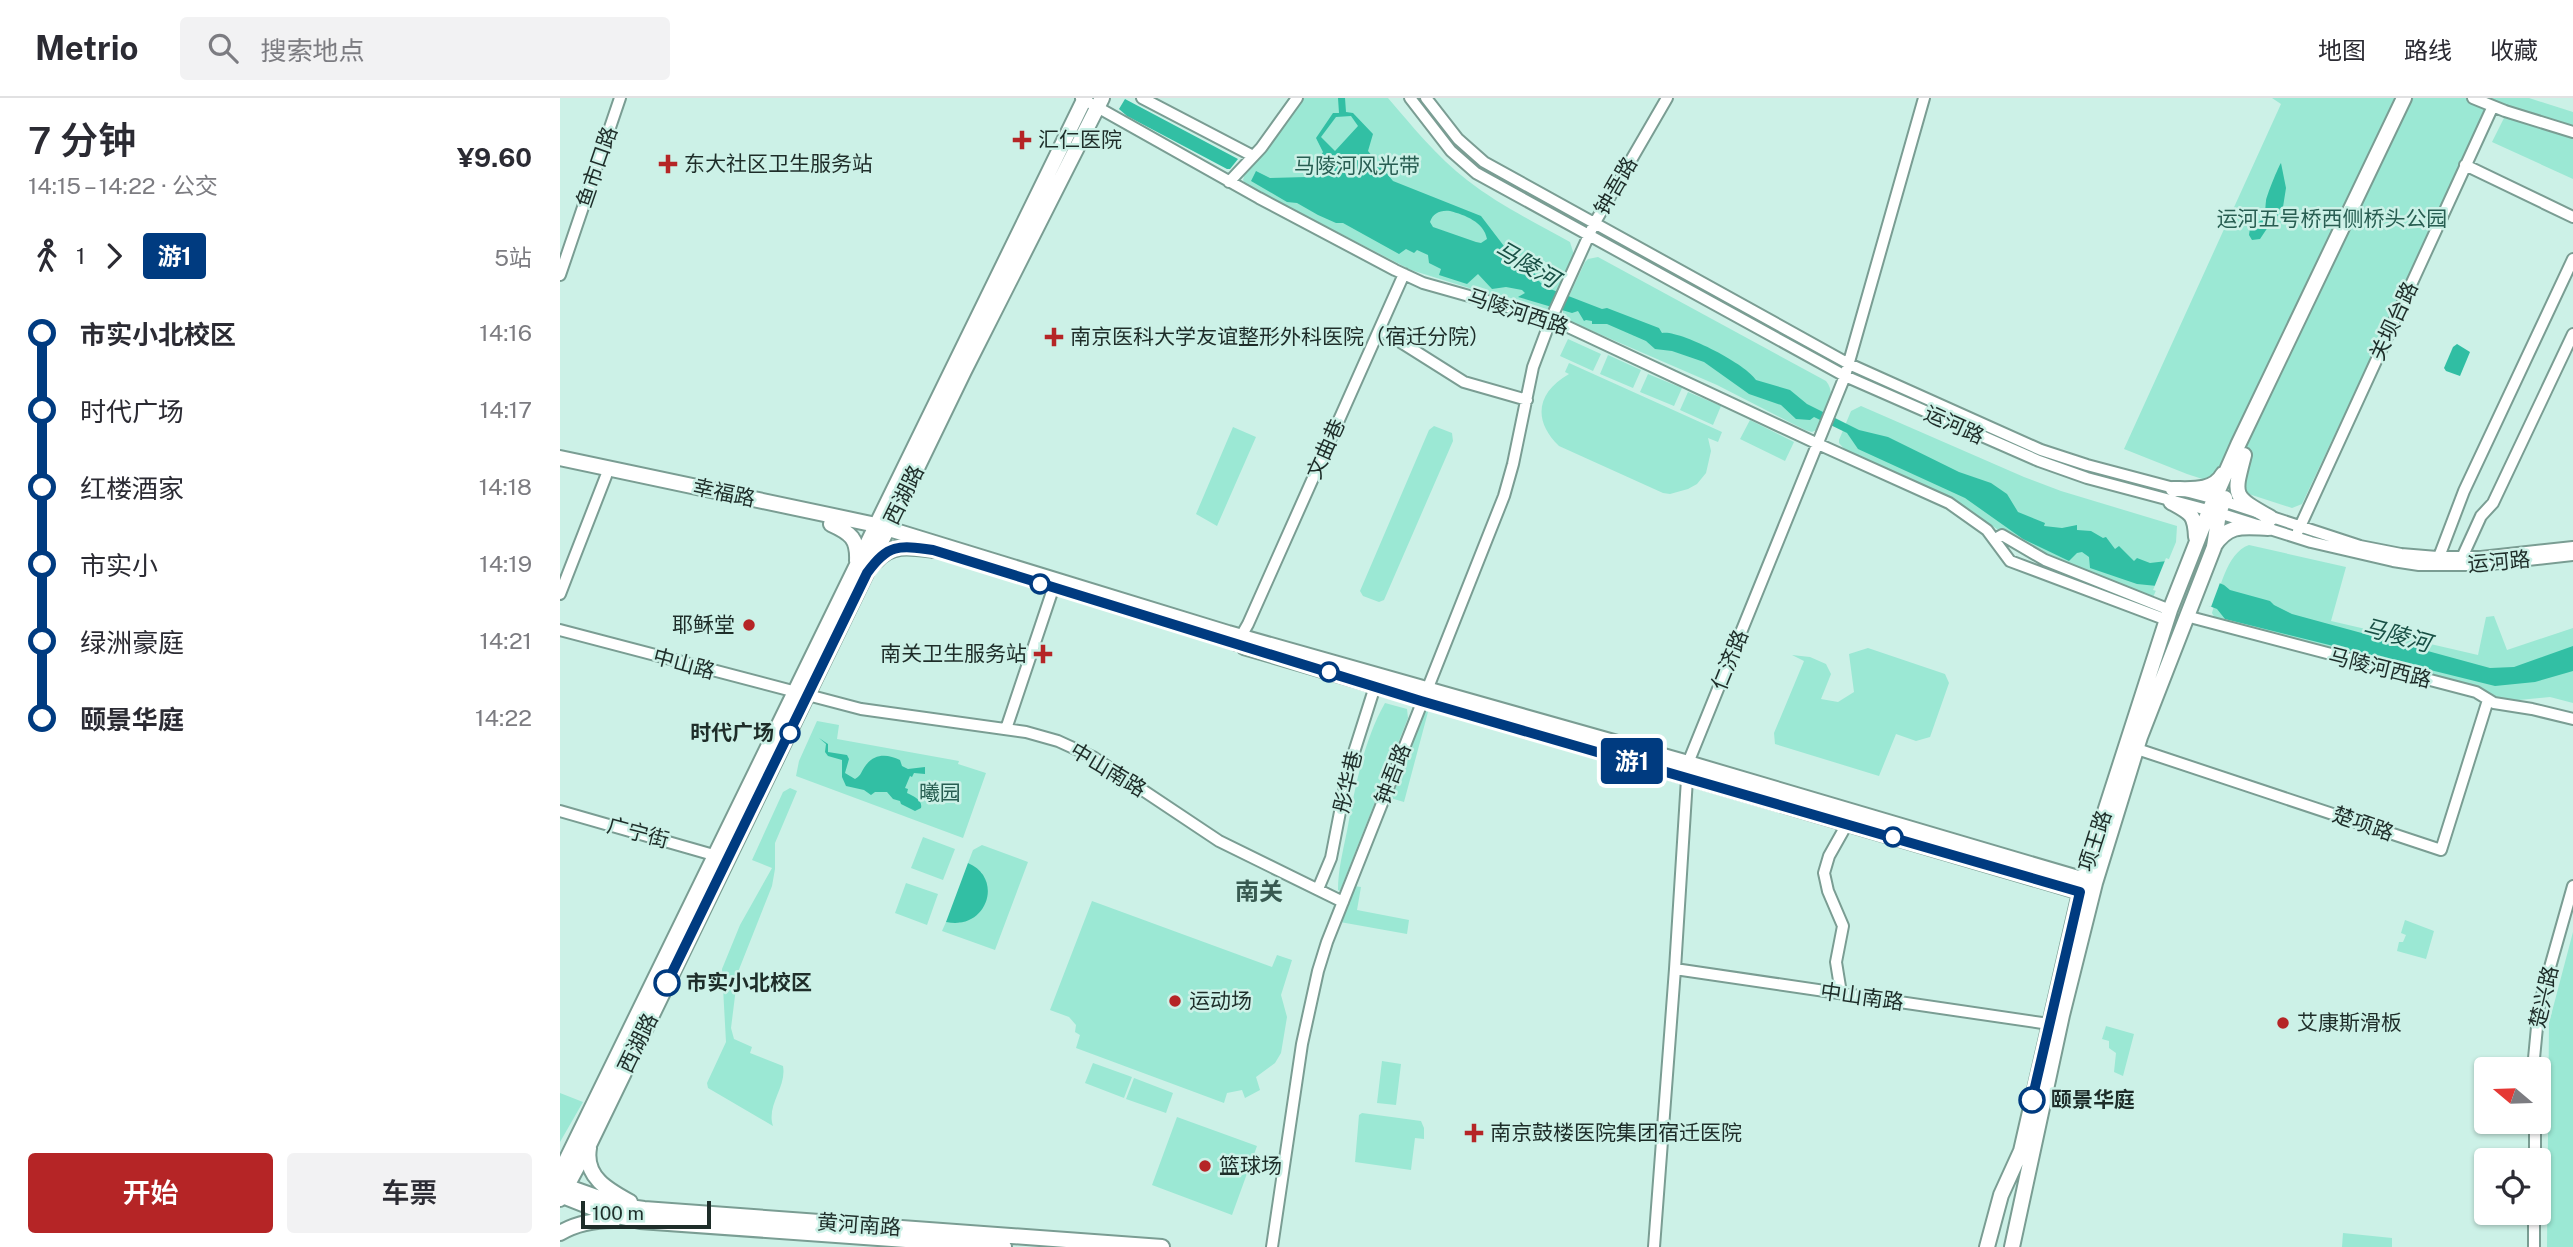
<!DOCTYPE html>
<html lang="zh">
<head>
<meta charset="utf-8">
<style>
  :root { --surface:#fff; --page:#f2f2f3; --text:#2b2b33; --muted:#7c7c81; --line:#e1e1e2; --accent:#b52526 }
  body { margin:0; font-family:"Public Sans","Noto Sans SC",sans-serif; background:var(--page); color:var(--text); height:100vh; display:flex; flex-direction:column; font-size:26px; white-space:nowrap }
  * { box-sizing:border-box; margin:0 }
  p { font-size:23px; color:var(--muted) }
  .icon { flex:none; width:38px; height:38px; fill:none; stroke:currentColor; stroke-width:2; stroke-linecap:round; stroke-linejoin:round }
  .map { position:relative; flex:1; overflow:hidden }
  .sheet { display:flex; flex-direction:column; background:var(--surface); width:560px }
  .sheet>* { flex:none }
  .badge { padding:0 14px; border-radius:5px; font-size:24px; line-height:46px }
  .needle { width:46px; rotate:289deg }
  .tools { position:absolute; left:1914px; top:959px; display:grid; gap:14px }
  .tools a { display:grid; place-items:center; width:77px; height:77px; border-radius:7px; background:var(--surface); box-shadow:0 2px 5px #0004; font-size:35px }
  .scale { position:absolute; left:21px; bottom:18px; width:130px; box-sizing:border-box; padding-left:7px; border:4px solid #1e2d29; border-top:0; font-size:19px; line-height:24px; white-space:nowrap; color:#1e2d29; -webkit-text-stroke:5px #ccf1e7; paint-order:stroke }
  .map>.badge { position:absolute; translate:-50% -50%; box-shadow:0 0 0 4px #fff }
  .legs { display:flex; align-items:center; gap:10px; height:77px; padding:0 28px; font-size:23px }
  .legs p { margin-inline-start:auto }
  .summary { display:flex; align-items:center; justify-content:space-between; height:119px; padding:0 28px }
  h1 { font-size:38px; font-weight:600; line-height:52px }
  .button { display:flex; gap:14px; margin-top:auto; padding:14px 28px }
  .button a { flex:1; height:80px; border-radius:7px; background:var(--accent); color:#fff; font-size:28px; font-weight:600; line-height:80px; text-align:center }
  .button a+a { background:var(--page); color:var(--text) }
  ul { padding:0 28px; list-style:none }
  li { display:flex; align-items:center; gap:24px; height:77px; font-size:26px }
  li i { display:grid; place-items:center; width:10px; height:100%; margin:0 9px; background:currentColor }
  li i::after { content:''; width:18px; height:18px; margin:-9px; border:5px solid; border-radius:50%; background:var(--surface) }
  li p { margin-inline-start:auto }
  li:first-child i { background:linear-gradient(#0000 50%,currentColor 0) }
  li:last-child i { background:linear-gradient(currentColor 50%,#0000 0) }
  header { display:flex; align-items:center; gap:42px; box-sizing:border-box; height:98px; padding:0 35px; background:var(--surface); border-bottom:2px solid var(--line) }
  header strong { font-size:33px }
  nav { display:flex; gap:38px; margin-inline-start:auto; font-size:24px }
  .search { width:490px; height:63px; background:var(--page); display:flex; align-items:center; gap:18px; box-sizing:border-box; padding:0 24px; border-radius:7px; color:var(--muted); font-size:26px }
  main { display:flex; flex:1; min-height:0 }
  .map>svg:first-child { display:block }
</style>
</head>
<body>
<header>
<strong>Metrio</strong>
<div class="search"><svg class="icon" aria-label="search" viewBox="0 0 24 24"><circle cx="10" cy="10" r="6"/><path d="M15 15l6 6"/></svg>搜索地点</div>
<nav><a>地图</a><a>路线</a><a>收藏</a></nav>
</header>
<main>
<section class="sheet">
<div class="summary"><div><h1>7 分钟</h1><p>14:15 – 14:22 · 公交</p></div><b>¥9.60</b></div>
<div class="legs"><svg class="icon" aria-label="walk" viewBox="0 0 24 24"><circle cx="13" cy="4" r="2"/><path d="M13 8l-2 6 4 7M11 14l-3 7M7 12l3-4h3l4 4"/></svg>1<svg class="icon" aria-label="forward" viewBox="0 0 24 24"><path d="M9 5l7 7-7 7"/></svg><b class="badge" style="background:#003b80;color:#fff">游1</b><p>5站</p></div>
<ul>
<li><i style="color:#003b80"></i><b>市实小北校区</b><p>14:16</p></li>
<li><i style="color:#003b80"></i><span>时代广场</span><p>14:17</p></li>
<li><i style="color:#003b80"></i><span>红楼酒家</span><p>14:18</p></li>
<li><i style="color:#003b80"></i><span>市实小</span><p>14:19</p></li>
<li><i style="color:#003b80"></i><span>绿洲豪庭</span><p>14:21</p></li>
<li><i style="color:#003b80"></i><b>颐景华庭</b><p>14:22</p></li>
</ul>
<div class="button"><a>开始</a><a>车票</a></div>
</section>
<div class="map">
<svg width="2013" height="1149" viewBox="0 0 2013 1149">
  <rect width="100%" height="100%" fill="#ccf1e7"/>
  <path fill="#9be8d4" d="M741 0H828C853 29 877 59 907 82 939 107 976 125 1010 144L1014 157 1012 165 989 211 980 212 851 172 686 87 683 82 685 75 712 44Z
    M1712 0H1908L1923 7 1927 13 1742 406 1732 410 1627 376 1564 351 1721 6Z
    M1926 0H1969L2013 14V30Z
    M1949 18 2013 38V81L1932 44 1944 20Z
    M1038 159 1266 283C1278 298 1265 315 1259 331L1252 334 1245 332 1157 287 1007 222 1003 218V211L1025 164 1028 161Z
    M1008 241 1041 256 1033 273 1000 258Z
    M1048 257 1081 272 1073 290 1040 276Z
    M1009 265 1162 334 1158 344 1148 340 1151 353 1146 375 1137 386 1128 391 1110 396 1103 395 999 348C972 322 977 294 1009 276L1005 274Z
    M1088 276 1122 290 1114 308 1080 294Z
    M1128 294 1161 308 1153 327 1120 312Z
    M1301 308 1464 379 1501 393 1617 428 1616 444 1592 502 1460 446 1397 405 1287 354 1279 345V342L1291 313Z
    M1190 322 1234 344 1225 363 1180 341Z
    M874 328 892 335 893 343 824 502 819 504 803 498 800 493 869 332Z
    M673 329 696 339 657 428 636 416Z
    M1689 447 1786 469 1771 523 1918 557 1926 519 1934 518 1947 552 2013 530V605L1990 599 1959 602 1960 606 1942 604 1920 592 1656 522 1652 515C1659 494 1666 455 1689 447Z
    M1308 550 1385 576 1389 585 1370 639 1356 643 1336 636 1319 678 1215 646 1214 635 1244 563 1232 557 1250 559 1266 566 1271 576 1261 601 1278 604 1294 594 1289 556Z
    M825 605 847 611 848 620 780 793 778 792C778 772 783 753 787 733 795 690 803 644 825 605Z
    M860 612 868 614 844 704 827 699Z
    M257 623 279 627 277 641 399 663 398 666 426 675 403 740 236 678 239 663Z
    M230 690 237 693 215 745V771L212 788 178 874 171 930 174 941 192 949 190 955 223 968C227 989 206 1007 213 1028L148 990 147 985 166 944 162 871 180 827 212 770 192 762 223 694Z
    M363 739 395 751 383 782 351 770Z
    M422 747 468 764 435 852 382 833 386 824 400 825 422 775 408 765 413 752Z
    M346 785 378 796 367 827 335 815Z
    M794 788 801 789 797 812 849 822 847 836 780 824Z
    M532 803 712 869 717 857 732 862 721 897 727 919 721 955 715 965 696 979 700 992 685 1000 682 992 667 995 664 1005 516 950 520 937 515 934 516 927 509 919 490 912Z
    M1845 822 1874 833 1866 861 1837 853 1839 844H1843L1846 837 1841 835Z
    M2013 834V1149H1987L1989 925Z
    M1546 928 1574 936 1563 978 1554 974 1556 955 1549 950V943L1542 941Z
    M822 963 841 966 836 1007 817 1005Z
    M533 965 572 979 564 1000 525 985Z
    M574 980 613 995 606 1015 566 1001Z
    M0 995 23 1004 0 1044Z
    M802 1015 861 1023 864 1030V1041L855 1040 851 1072 795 1064 799 1017Z
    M617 1019 697 1048 672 1117 592 1087Z
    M1783 1135 1832 1140V1149H1782Z"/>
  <path fill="#30bea3" d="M1897 246 1910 254 1900 278 1886 273 1884 270 1893 249Z"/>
  <path fill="#32bfa4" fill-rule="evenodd" d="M778 0H785L786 14 793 15 813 36 808 53 833 83 921 118 950 156 946 167 959 172 960 170 955 168 958 162 970 166 979 183 985 189 1042 211 1047 210 1099 230 1102 235C1118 231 1187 266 1196 282L1230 292 1247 306 1299 332 1328 339 1399 374 1431 385 1447 396 1458 414 1485 425 1484 428 1502 430 1517 427V432L1531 433 1543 440 1546 439 1555 451 1559 448 1574 463 1577 460 1590 465 1607 463 1664 487 1670 492 1710 503 1714 507 1732 516 1930 570 1954 569 2013 548V573L1975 584 1935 588 1665 521 1657 511 1597 488 1577 486 1530 470 1529 459 1522 454 1517 455 1509 463 1463 441 1405 400 1298 351 1287 335 1254 319 1250 322 1236 321 1221 307 1189 296 1144 264 1112 253 1095 251 1086 243 1047 226H1032V223L1026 222 1024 223 1018 213 1012 215 958 199 965 195 962 192 946 189 932 191 918 176 907 186 879 177 881 171 869 165 868 157 857 152 854 155 846 151 839 156 783 125H776L758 117 737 105 727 104 691 83 696 73 710 80 747 79 763 54 756 40 773 15H779ZM791 18 798 28 775 53 761 39 776 19ZM890 113C905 117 924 124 927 141L921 145 916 144 873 129 870 124C873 115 880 112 890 113Z
    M565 1 678 61 670 71H667L567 18 559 11Z
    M1721 65 1726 90 1723 109 1720 110 1715 125 1708 129 1700 141 1692 142 1689 137 1690 130 1703 121C1706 115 1705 110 1706 103 1706 99 1719 67 1721 65Z
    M259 640 268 646V654L287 657 289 661 285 675 295 681C302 677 301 673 306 667 315 655 328 656 340 662L342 668 348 671 365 669V676L354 675 352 679 350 678 345 690 348 691 347 695C353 698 363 702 361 710L355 713 341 706 340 703 333 701 327 694H315L311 697 304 692 286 688 282 679V662L268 658 265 654 266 646Z
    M408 765C445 781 426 833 386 824Z"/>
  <path fill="#ccf1e7" d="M1606 460 1661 482 1651 509 1593 492Z"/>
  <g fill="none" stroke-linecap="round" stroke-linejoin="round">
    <defs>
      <path id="minor" d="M521 0 699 100 835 172 863 185 991 221 1258 346 1389 405 1427 432 1450 463 1607 522
        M582 0 693 58
        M850 0 891 53 916 75 1285 278 1479 363 1527 380 1659 415 1751 444 1833 463 1859 467H1922L2013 457
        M866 0 898 41 924 64 1289 266 1481 352 1527 367 1663 403 1800 448 1841 456 1877 459H1921L2013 449
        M1913 0 1945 13 2013 34
        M1905 67 2013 119
        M669 84 701 50 737 0
        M0 177 60 0
        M820 231 904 284 967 302
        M1738 433 1933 8
        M1435 441 1442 437 1485 462 1610 512
        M1877 464 1904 393 2013 161
        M1900 464 1921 418 1933 405 2013 236
        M0 496 46 378
        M1626 518 1916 594 1934 605 1972 611 2013 621
        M0 532 301 611 466 634 498 643 533 659 659 743 783 804
        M676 547 688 526 844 176
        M446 631 496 482
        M1577 651 1881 752 1928 602
        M0 713 157 758
        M758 791 771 760 788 673 817 582
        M1115 871 1489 926
        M1281 895 1276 864 1283 828 1268 793 1264 775 1269 758 1287 726
        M1973 971 1979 908 2013 788
        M1975 1024V1062
        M712 1149 742 946 758 873 767 844 944 398 953 366 973 269 991 221 1034 126 1107 0
        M1094 1149 1115 871 1128 665 1285 278 1364 0
        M1974 1149V1115"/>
      <path id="major" d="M1684 357C1673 399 1672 398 1711 420
        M0 360 316 427 668 535 1128 665 1535 785
        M1613 391C1631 391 1653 394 1663 376
        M1611 404C1631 415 1635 416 1636 439
        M271 426C291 435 298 441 297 463
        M1654 448C1669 425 1684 429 1708 430
        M316 463C332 445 351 449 373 452
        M684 549 1531 797
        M29 1050C24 1079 48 1092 70 1104
        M0 1075 525 0
        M0 1086 62 1108 84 1111 602 1149
        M0 1097 48 1116 80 1123 444 1149
        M0 1101 30 1045 404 273 542 0
        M0 1135C17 1125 34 1122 54 1122
        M1427 1149 1441 1097 1461 1053 1523 782 1610 512 1649 413 1678 347 1844 0
        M1452 1149 1502 917 1535 785 1580 639 1654 449 1659 415 1665 400"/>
    </defs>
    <use href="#minor" stroke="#7a9d93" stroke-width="14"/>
    <use href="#major" stroke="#7a9d93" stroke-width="18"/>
    <use href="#minor" stroke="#fff" stroke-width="10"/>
    <use href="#major" stroke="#fff" stroke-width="14"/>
  </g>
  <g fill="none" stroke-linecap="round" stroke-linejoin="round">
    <defs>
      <path id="line-1" d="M107 885 307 475C328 446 338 447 373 452L861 603 1520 794 1472 1002"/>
    </defs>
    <use href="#line-1" stroke="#fff" stroke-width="16"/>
    <use href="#line-1" stroke="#003b80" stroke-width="10"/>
  </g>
  <g fill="#b52526" stroke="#ccf1e7" stroke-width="2.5">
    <path d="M458.5 31.5h7v7h7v7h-7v7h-7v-7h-7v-7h7z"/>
    <path d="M104.5 55.5h7v7h7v7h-7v7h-7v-7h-7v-7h7z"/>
    <path d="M490.5 228.5h7v7h7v7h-7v7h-7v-7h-7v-7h7z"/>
    <circle cx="189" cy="527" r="7"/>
    <path d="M479.5 545.5h7v7h7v7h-7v7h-7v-7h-7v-7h7z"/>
    <circle cx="615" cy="903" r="7"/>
    <circle cx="1723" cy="925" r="7"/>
    <path d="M910.5 1024.5h7v7h7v7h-7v7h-7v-7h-7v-7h7z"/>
    <circle cx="645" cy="1068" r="7"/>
  </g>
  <g fill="#fff" stroke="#003b80" stroke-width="3.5">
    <circle cx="480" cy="486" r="9"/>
    <circle cx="769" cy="574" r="9"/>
    <circle cx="230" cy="635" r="9"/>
    <circle cx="1333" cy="739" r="9"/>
    <circle cx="107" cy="885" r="12"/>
    <circle cx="1472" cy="1002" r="12"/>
  </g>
  <g text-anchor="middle" stroke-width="5" stroke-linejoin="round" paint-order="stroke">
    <g font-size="21" fill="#1e2d29" stroke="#ccf1e7" text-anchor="start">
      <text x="478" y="49">汇仁医院</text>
      <text x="124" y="73">东大社区卫生服务站</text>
      <text x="510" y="246">南京医科大学友谊整形外科医院（宿迁分院）</text>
      <text x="175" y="534" text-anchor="end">耶稣堂</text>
      <text x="467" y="563" text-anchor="end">南关卫生服务站</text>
      <text x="629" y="910">运动场</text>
      <text x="1737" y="932">艾康斯滑板</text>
      <text x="930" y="1042">南京鼓楼医院集团宿迁医院</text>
      <text x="659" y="1075">篮球场</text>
    </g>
    <g font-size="21" fill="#285e52" stroke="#ccf1e7">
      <text x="797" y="75">马陵河风光带</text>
      <text x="1772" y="128">运河五号桥西侧桥头公园</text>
      <text x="380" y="702">曦园</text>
    </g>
    <g font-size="21" fill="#1e2d29" stroke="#ccf1e7">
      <text transform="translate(37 69) rotate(-71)" y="7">鱼市口路</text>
      <text transform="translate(1056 88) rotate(-60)" y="7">钟吾路</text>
      <text transform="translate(958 214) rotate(18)" y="7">马陵河西路</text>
      <text transform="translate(1834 223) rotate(-65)" y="7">关坝台路</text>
      <text transform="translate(1394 327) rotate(24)" y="7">运河路</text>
      <text transform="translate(766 351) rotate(-66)" y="7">文曲巷</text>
      <text transform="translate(164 395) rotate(12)" y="7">幸福路</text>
      <text transform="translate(344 397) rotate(-64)" y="7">西湖路</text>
      <text transform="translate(1939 464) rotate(-5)" y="7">运河路</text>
      <text transform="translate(1170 562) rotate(-68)" y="7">仁济路</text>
      <text transform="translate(124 566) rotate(15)" y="7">中山路</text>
      <text transform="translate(1820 570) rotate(14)" y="7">马陵河西路</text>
      <text transform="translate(548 672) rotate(31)" y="7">中山南路</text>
      <text transform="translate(833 676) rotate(-69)" y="7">钟吾路</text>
      <text transform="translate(788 684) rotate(-77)" y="7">彤华巷</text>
      <text transform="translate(1803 726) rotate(19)" y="7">楚项路</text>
      <text transform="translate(78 735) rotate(15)" y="7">广宁街</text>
      <text transform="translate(1535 743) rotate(-72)" y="7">项王路</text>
      <text transform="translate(1302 899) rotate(8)" y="7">中山南路</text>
      <text transform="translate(1984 899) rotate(-77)" y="7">楚兴路</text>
      <text transform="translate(78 945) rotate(-64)" y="7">西湖路</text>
      <text transform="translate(299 1127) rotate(4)" y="7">黄河南路</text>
    </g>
    <g font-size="21" font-weight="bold" fill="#1e2d29" stroke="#ccf1e7" text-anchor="start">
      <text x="214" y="642" text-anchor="end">时代广场</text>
      <text x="126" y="892">市实小北校区</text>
      <text x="1491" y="1009">颐景华庭</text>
    </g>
    <g font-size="23" font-style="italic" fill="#185045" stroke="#ccf1e7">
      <text transform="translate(967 166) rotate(30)" y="8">马陵河</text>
      <text transform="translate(1837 537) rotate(15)" y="8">马陵河</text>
    </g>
    <g font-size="24" font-weight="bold" fill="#385a51" stroke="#ccf1e7">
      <text x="699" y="802">南关</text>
    </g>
  </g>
</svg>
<div class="tools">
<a><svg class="needle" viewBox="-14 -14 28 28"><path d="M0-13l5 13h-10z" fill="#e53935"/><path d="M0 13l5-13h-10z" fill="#7c7c81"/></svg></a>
<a><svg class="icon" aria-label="locate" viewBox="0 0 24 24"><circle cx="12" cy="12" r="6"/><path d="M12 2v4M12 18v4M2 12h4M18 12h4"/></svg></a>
</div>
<div class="scale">100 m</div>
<b class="badge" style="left:1072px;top:663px;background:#003b80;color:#fff">游1</b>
</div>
</main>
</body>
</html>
